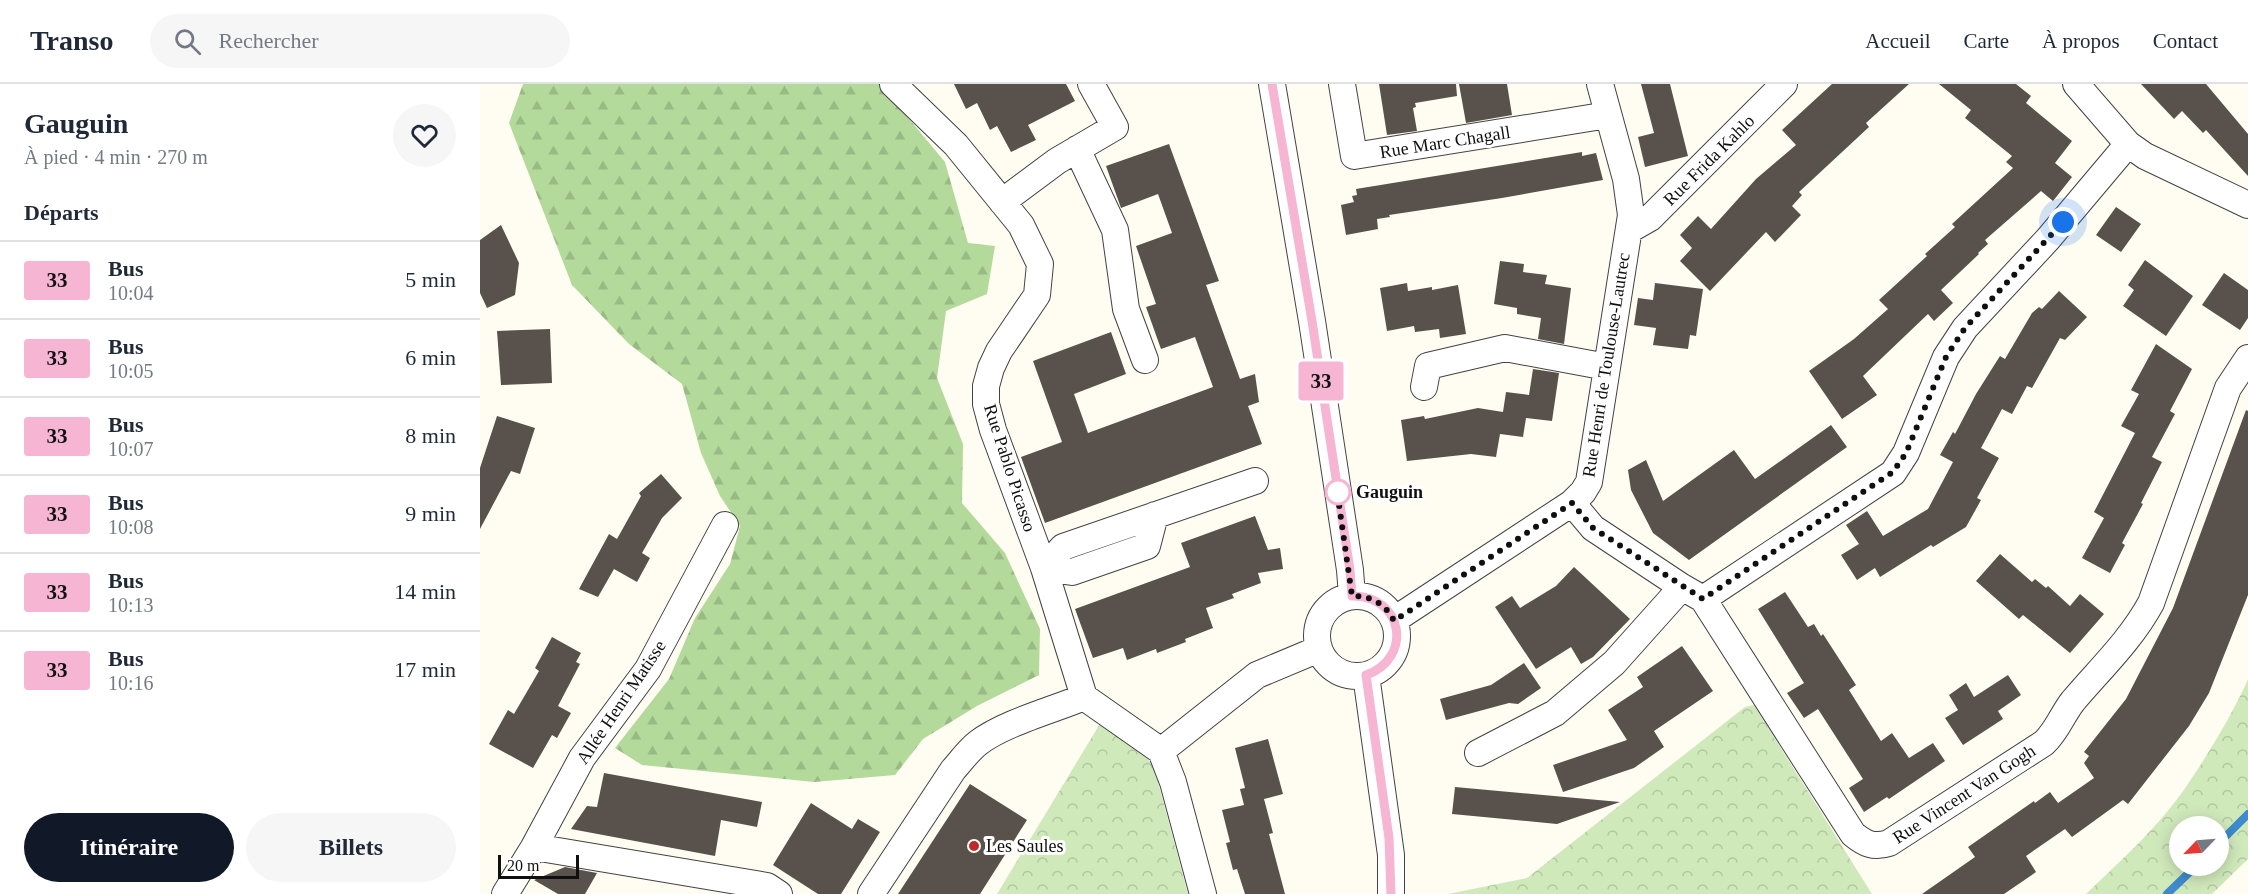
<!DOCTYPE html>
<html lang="fr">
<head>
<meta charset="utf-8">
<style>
  :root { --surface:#fff; --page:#f6f6f7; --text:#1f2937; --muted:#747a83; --line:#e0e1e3; --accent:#111827 }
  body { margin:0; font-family:"Times New Roman",serif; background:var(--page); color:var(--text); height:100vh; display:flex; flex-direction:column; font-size:22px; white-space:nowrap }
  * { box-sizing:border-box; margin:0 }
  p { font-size:20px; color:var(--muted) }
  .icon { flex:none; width:33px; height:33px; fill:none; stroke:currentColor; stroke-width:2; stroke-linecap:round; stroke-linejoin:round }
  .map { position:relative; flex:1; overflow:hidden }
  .drawer { display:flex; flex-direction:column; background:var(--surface); width:480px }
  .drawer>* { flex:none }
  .badge { padding:0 12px; border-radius:4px; font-size:21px; line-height:39px }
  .needle { width:39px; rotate:245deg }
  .buttons { position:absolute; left:1689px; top:732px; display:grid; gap:12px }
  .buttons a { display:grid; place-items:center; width:60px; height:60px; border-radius:50%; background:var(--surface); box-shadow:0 3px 15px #0003; font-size:30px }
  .scale { position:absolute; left:18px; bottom:15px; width:81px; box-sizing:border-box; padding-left:6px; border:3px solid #0f0f0f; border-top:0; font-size:16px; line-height:21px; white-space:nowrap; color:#0f0f0f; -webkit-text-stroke:4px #fff; paint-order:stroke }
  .you { position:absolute; width:30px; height:30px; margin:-15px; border:4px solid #fff; border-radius:50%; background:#1a73e8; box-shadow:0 0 0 9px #1a73e833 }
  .map>.badge { position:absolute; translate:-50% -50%; box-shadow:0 0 0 3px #fff }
  h2 { padding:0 24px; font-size:22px; line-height:54px }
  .round { display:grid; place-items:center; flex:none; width:63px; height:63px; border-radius:32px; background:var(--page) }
  .headline { display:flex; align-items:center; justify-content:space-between; height:102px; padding:0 24px }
  h1 { font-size:28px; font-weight:600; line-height:45px }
  .cta { display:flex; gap:12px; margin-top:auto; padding:12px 24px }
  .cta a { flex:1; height:69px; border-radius:36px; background:var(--accent); color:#fff; font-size:24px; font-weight:600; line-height:69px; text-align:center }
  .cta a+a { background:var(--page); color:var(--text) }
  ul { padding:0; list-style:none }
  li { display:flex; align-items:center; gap:18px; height:78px; padding:0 24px; border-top:2px solid var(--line) }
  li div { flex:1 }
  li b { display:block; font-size:22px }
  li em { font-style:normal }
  li .badge { min-width:66px; font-weight:700; text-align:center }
  header { display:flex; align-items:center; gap:36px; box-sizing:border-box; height:84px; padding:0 30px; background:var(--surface); border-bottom:2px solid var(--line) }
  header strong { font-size:28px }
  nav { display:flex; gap:33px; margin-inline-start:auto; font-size:21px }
  .search { width:420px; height:54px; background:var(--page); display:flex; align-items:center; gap:15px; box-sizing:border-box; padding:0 21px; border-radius:33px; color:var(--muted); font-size:22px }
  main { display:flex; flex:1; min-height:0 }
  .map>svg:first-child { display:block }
</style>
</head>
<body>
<header>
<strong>Transo</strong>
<div class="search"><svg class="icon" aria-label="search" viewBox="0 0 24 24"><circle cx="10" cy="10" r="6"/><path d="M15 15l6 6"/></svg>Rechercher</div>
<nav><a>Accueil</a><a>Carte</a><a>À propos</a><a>Contact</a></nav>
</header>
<main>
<section class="drawer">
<div class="headline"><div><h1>Gauguin</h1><p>À pied · 4 min · 270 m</p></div><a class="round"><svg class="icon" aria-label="heart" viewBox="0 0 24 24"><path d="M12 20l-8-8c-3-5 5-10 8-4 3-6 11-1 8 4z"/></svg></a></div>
<h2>Départs</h2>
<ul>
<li><span class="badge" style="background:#f5b5d3;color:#111">33</span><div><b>Bus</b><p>10:04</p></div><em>5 min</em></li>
<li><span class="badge" style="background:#f5b5d3;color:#111">33</span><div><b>Bus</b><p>10:05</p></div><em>6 min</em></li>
<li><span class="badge" style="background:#f5b5d3;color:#111">33</span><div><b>Bus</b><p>10:07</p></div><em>8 min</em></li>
<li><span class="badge" style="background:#f5b5d3;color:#111">33</span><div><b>Bus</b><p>10:08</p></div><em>9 min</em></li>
<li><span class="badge" style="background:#f5b5d3;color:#111">33</span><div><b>Bus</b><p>10:13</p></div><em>14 min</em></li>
<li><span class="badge" style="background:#f5b5d3;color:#111">33</span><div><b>Bus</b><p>10:16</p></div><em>17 min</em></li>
</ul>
<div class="cta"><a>Itinéraire</a><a>Billets</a></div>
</section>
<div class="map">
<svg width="1768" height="810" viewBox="0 0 1768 810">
  <defs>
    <pattern id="forest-firs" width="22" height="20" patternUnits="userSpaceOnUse" patternTransform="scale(1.5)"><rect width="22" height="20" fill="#b3da9a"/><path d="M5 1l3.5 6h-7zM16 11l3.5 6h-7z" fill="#99ba84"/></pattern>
    <pattern id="park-crowns" width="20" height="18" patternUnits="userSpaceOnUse" patternTransform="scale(1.5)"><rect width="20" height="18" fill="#d0e9bb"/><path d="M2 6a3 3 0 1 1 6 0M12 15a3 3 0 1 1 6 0" fill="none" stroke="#b1c7a0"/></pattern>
  </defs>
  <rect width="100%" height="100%" fill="#fffdf2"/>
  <path fill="url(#forest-firs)" d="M43 0H400L465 78 488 159 515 162 507 210 466 227 457 294 483 360 482 419 525 469 560 545 559 591 497 622 443 655 415 691 334 698 162 681 135 664 189 595 215 534 250 480 260 442 240 412 221 369 202 300 149 260 92 201 29 39Z"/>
  <path fill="url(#park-crowns)" fill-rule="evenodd" d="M1768 595V775L1732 810H1606C1638 779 1675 746 1701 710 1724 677 1752 632 1768 595ZM1700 742H1738V782H1700Z
    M1274 621 1392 810H968L1047 794 1265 623Z
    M621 638 663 669 674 683 708 810H517Z"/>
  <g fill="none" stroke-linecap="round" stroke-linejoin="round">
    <path stroke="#3e8acc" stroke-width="8" d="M1738 760 1768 730
      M1687 810 1716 782"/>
  </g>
  <path fill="#58514c" d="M474 0H586L595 17 548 41 556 56 531 68 517 42 510 46 497 19 486 25Z
    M899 0H976L977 12 935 19 936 23 933 24 937 47 907 51Z
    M979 0H1027L1032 31 986 39Z
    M1161 0H1190L1208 72 1165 83 1158 53 1174 49Z
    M1352 0H1429L1386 39 1389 43 1319 108 1322 111 1312 122 1321 131 1295 158 1286 148 1230 207 1200 177 1212 164 1200 151 1218 132 1231 145 1276 95 1316 61 1302 46Z
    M1459 0H1536L1551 12 1546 19 1592 57 1575 79 1592 93 1573 117 1561 107 1505 156 1508 160 1498 169 1499 170 1461 206 1473 219 1454 237 1448 230 1383 292 1397 311 1362 335 1329 287 1374 255 1408 225 1399 216 1447 172 1445 170 1475 143 1472 140 1533 84 1526 78 1532 72 1485 34 1491 26Z
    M1661 0H1726L1768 50V92L1726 46 1723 49 1702 27 1694 35Z
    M689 60 739 197 726 201 760 295 775 290 779 318 768 322 782 360 565 439 541 373 582 358 553 277 631 248 646 290 594 310 608 349 733 303 715 253 681 265 666 223 676 220 656 162 692 149 678 110 641 124 626 82Z
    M1102 68V72L1116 69 1123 96 1022 114 909 131 910 133 897 135 898 145 866 151 861 121 874 118 872 112 877 111 876 105Z
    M1636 123 1661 140 1641 168 1616 151Z
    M21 141 39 179 35 211 7 224 0 209V156Z
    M1665 176 1713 212 1686 252 1643 222 1654 206 1648 201Z
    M1020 177 1044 180 1043 188 1067 191 1065 200 1091 204 1084 260 1058 255 1061 234 1037 230V224L1014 220Z
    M1744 189 1768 206V234L1760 246 1722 221Z
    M927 199 928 207 952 203V206L978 201 986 250 960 254 959 245 935 248 934 242 907 247 900 204Z
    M1175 199 1223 205 1216 252 1210 251 1208 265 1173 261 1176 244 1154 241 1158 214 1173 216Z
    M1579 207 1607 233 1585 256 1580 254 1552 304 1547 302 1532 330 1522 325 1501 364 1519 374 1497 414 1501 416 1486 443 1453 463 1451 461 1400 493 1395 484 1377 496 1361 471 1379 460 1366 441 1387 427 1403 452 1448 425 1473 378 1460 371 1473 348 1475 350 1496 310 1520 272 1525 275 1552 229 1559 223 1562 225Z
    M70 245 72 299 21 301 17 247Z
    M1676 260 1712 285 1690 327 1695 330 1672 373 1682 378 1661 419 1663 420 1642 459 1645 461 1630 489 1602 474 1624 434 1614 428 1655 349 1641 342 1659 310 1651 306Z
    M1053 285 1079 289 1072 337 1046 334 1043 353 1020 350 1016 373 991 370 927 377 921 336 944 332 945 335 998 324 1023 328 1026 308 1049 311Z
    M1766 326 1768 327V511L1729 609 1709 642 1648 720 1643 716 1592 753 1585 745 1546 772 1556 788 1524 810H1442L1495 773 1488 763 1554 717 1555 719 1570 708 1578 719 1614 694 1604 679 1609 672 1604 668 1646 615 1693 524Z
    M17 332 55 344 40 390 31 387 0 445V384Z
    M1351 341 1367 363 1209 476 1173 449 1151 406 1148 386 1166 376 1183 417 1254 366 1275 395Z
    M181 390 202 414 182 434 162 469 170 474 157 498 134 485 118 513 99 505 129 450 137 455 161 412 159 409Z
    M775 432 788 466 800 464 803 485 778 489 781 499 752 510 754 514 726 524 733 544 705 555 706 558 677 569 676 565 647 576 643 564 613 574 595 525 710 483 701 459Z
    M1520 470 1552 498 1555 495 1566 504 1568 502 1590 522 1600 510 1624 530 1590 569 1543 531 1539 535 1496 497Z
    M1094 483 1150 535 1113 573 1101 580 1091 563 1056 585 1015 523 1032 512 1040 524 1076 502Z
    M1305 508 1328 543 1334 540 1341 552 1343 550 1376 601 1369 606 1401 657 1412 649 1429 674 1453 659 1465 677 1409 715 1407 713 1384 728 1369 704 1383 695 1338 625 1324 634 1307 609 1324 599 1278 525Z
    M72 553 101 569 96 578 100 580 78 622 91 629 77 654 72 651 53 684 9 660 28 626 34 630 59 587 55 584Z
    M1202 562 1233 607 1174 647 1184 663 1154 684 1083 708 1073 681 1147 656 1128 626 1163 603 1157 593Z
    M1044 579 1061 604 1038 620 1029 619 966 636 960 615 1011 601Z
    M1528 591 1541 611 1518 627 1523 635 1483 661 1465 634 1478 626 1469 611 1486 599 1494 613Z
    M788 655 803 710 784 715 793 749 789 750 805 810H765L757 785 753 786 746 759 750 758 742 726 764 721 760 705 765 704 755 664Z
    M124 689 282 718 277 743 241 736 235 772 91 745 107 722 117 723Z
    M490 700 547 736 500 810H418Z
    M975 703 1140 718 1077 740 972 730Z
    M331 719 372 745 378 735 400 748 361 810H338L293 781Z
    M85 783 117 789 105 810H78L54 796Z"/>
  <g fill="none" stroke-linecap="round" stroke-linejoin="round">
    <defs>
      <path id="street" d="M413 0 476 61 541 141 560 180 557 211 519 267 511 284 506 302V320L513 346 564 484 604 613
        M792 0 832 237 870 486 872 512
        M862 0 874 72 1128 31
        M1596 0 1648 60 1665 72 1768 121
        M597 65 635 146 646 225 665 276
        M522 118 577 77 635 43 611 0
        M1149 146 1170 134 1304 0
        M944 303 948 282 1025 264 1127 283
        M1092 419 1113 444 1202 503 1223 515 1373 750C1385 760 1394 764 1409 759L1564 659C1577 647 1582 631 1593 617 1620 585 1651 556 1671 519L1748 304 1768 274
        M564 484 583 463 775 397
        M564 484 592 488 667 462 675 431
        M837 552a40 40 0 1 1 80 0a40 40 0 1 1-80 0Z
        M1223 515 1413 389 1426 369 1466 273 1485 244 1568 155 1648 60
        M914 536 1092 419 1103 408 1109 398 1151 131 1146 95 1120 0
        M886 591 911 771V810
        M998 669 1075 629 1134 579 1202 503
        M54 763 102 674 168 585 245 441
        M25 810 54 763 287 802 299 810
        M391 810 473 686C481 677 488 667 498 659 524 639 573 626 604 613L681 667
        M723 810 693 698 681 667 777 591 839 565"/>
    </defs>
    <use href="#street" stroke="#424242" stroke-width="28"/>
    <use href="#street" stroke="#fff" stroke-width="26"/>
  </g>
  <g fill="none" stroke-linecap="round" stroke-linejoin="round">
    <defs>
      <path id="line" d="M792 0 832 237 870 486 872 512C923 511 934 574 886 591L909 754 911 810"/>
    </defs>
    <use href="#line" stroke="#fff" stroke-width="14"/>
    <use href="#line" stroke="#f5b5d3" stroke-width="9"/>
    <path stroke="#0f0f0f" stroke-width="6" stroke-dasharray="0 10.8" d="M858 408 856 399 872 512C891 512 905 519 914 537L1092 419 1113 444 1223 515 1413 388 1426 369 1466 273 1485 244 1583 138"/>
  </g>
  <circle fill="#fff" stroke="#f5b5d3" stroke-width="3" cx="858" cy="408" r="12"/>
  <circle fill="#bf2b28" stroke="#fff" stroke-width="2" cx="494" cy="762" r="6"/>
  <g text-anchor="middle" stroke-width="6" stroke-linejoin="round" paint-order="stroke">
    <g font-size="18" fill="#0f0f0f" stroke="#fff">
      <text transform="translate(965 58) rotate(-9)" y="6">Rue Marc Chagall</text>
      <text transform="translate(1229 76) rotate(-45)" y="6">Rue Frida Kahlo</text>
      <text transform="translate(1126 281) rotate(-81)" y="6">Rue Henri de Toulouse-Lautrec</text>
      <text transform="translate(530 384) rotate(72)" y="6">Rue Pablo Picasso</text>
      <text transform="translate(141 618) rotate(-56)" y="6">Allée Henri Matisse</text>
      <text transform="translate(1484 710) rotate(-33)" y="6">Rue Vincent Van Gogh</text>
    </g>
    <g font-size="18" font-weight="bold" fill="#0f0f0f" stroke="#fff" text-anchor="start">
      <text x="876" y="414">Gauguin</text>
    </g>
    <g font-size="18" fill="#0f0f0f" stroke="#fff" text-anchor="start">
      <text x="506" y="768">Les Saules</text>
    </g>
  </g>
</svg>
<div class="buttons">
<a><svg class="needle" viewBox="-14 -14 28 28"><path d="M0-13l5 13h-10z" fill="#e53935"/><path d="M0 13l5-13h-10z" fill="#747a83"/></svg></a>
</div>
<div class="scale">20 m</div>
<div class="you" style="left:1583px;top:138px"></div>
<b class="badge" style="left:841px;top:297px;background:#f5b5d3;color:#111">33</b>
</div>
</main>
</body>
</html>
